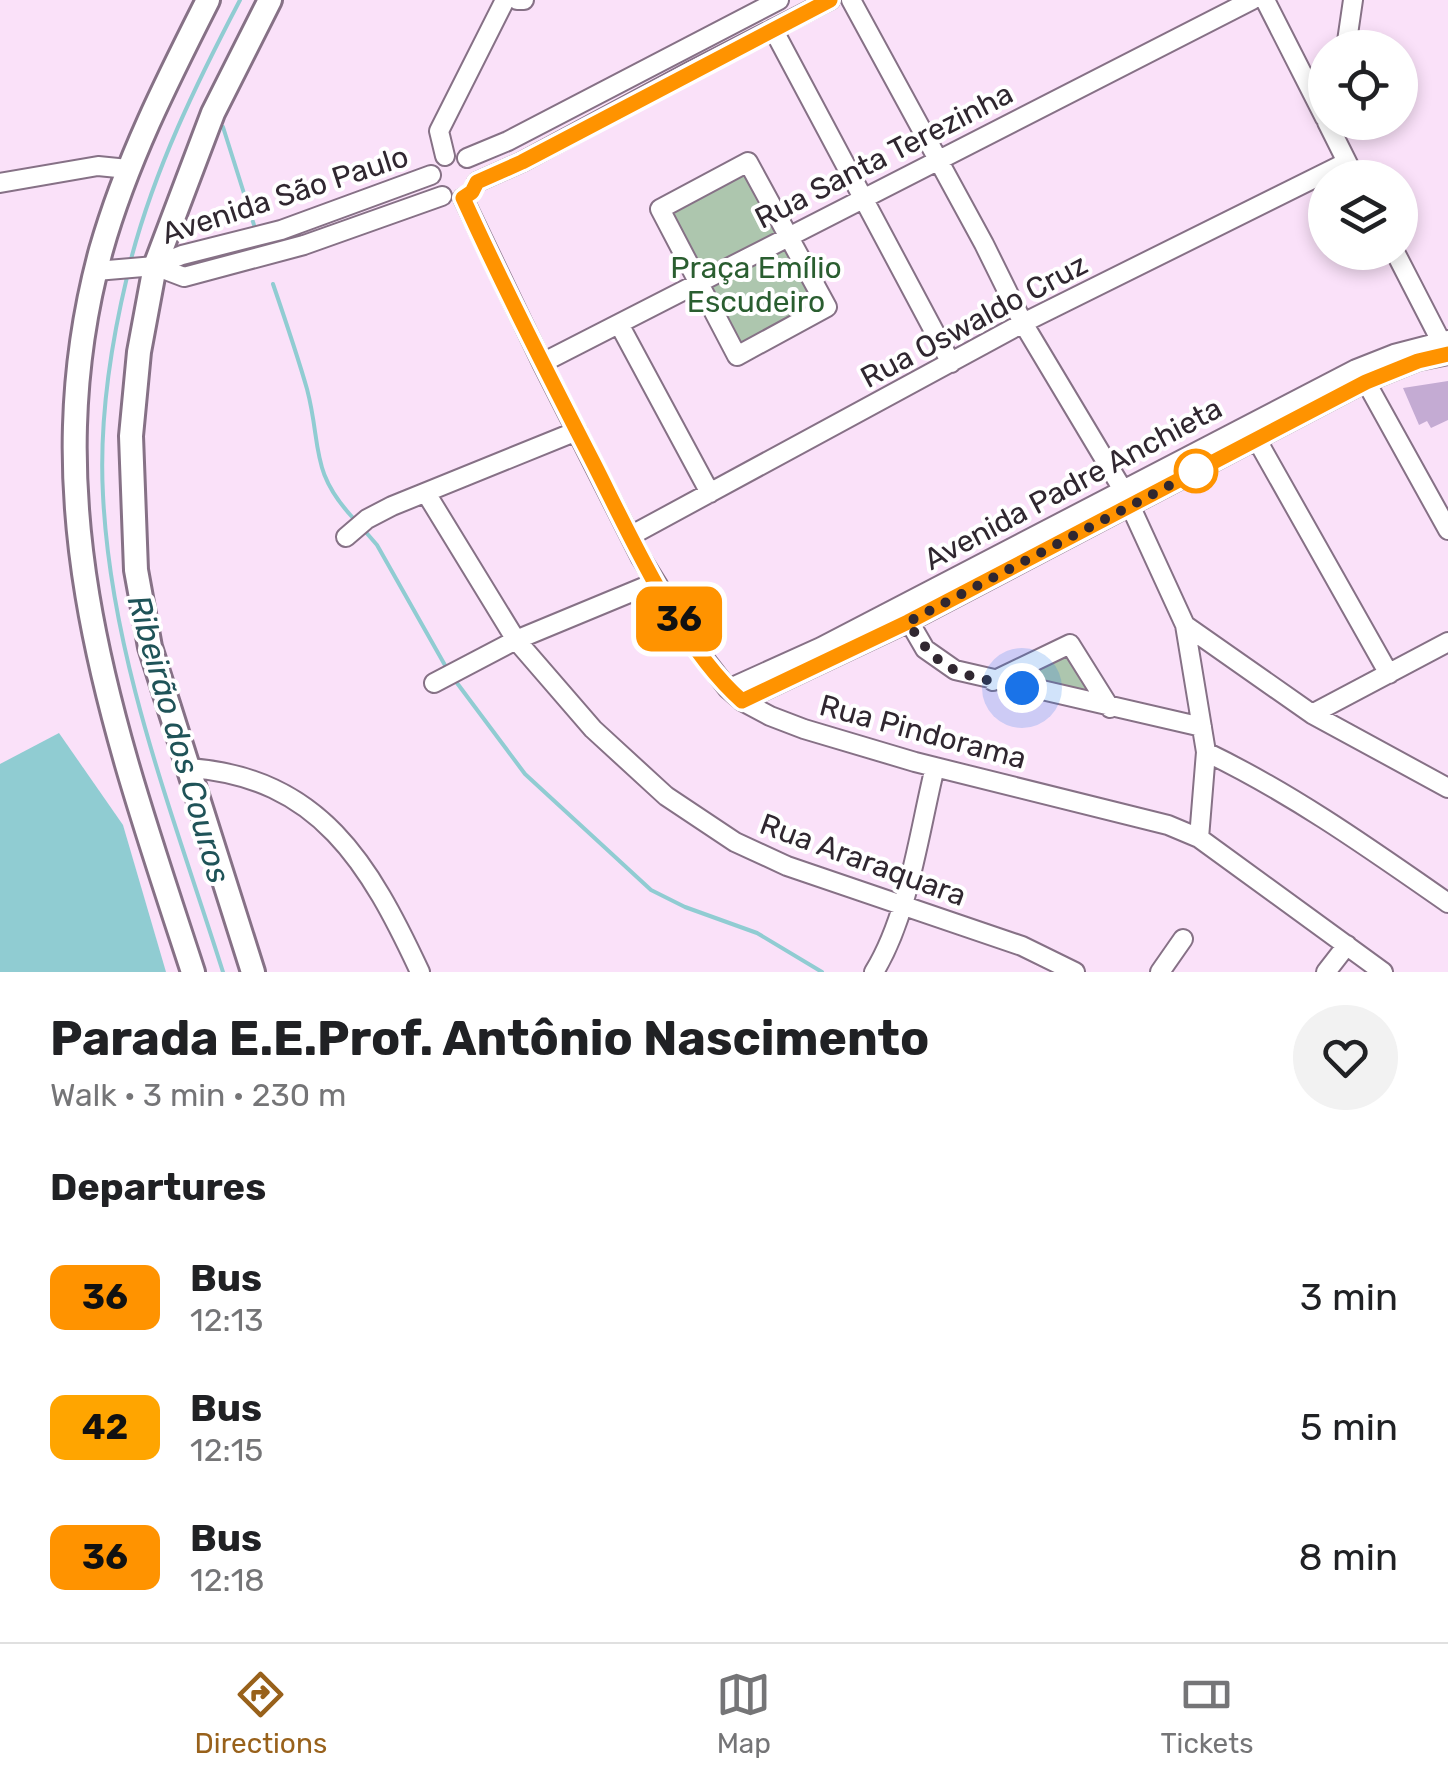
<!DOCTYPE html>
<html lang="en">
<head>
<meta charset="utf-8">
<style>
  :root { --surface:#fff; --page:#f2f2f2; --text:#202124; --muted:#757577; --line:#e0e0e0; --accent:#98611b }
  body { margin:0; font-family:Rubik,sans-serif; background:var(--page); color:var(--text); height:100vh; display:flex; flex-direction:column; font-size:38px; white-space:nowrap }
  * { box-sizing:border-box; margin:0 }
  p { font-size:32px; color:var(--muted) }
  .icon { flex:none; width:55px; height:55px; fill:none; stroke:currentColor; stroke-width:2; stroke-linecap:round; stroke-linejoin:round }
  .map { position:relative; height:972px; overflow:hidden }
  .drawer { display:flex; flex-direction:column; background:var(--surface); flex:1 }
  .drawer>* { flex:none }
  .badge { padding:0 20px; border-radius:15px; font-size:35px; line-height:65px }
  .buttons { position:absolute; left:1308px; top:30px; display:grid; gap:20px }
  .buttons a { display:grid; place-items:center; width:110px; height:110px; border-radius:50%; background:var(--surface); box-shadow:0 5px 15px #0003; font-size:50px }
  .you { position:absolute; width:50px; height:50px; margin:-25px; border:8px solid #fff; border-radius:50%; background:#1a73e8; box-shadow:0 0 0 15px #1a73e833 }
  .map>.badge { position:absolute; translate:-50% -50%; box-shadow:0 0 0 5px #fff }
  h2 { padding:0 50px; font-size:38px; line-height:90px }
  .round { display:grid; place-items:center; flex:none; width:105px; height:105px; border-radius:52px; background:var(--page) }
  .headline { display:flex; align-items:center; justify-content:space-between; height:170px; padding:0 50px }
  h1 { font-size:48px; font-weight:700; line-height:75px }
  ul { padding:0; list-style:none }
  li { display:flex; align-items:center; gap:30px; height:130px; padding:0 50px }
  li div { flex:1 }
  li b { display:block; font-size:38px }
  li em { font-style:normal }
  li .badge { min-width:110px; font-weight:700; text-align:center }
  .menu { display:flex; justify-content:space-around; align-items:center; height:140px; border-top:2px solid var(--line); background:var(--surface); font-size:28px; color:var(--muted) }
  .menu a { display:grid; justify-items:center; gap:5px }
  .menu .selected { color:var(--accent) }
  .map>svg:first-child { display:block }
</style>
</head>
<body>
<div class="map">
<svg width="1448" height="972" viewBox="0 0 1448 972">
  <rect width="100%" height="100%" fill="#fae1f9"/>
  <path fill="#adc6ae" d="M746 167 818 306 737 349 668 210Z
    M1069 651 1090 692 1023 674Z"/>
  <path fill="#90ccd2" d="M59 733 123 825 166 972H0V764Z"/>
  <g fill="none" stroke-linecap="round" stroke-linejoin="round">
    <path stroke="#90ccd2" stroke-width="4" d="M223 127 254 225
      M130 263C154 170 196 84 240 0
      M127 277C110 348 99 422 103 495 111 659 174 817 223 972
      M273 284C285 319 297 354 307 389 322 446 309 471 354 519
      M364 530 377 545 446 667
      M454 679 525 774 651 890 685 907 757 933 822 972"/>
  </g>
  <path fill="#c4abd3" d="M1448 381V420L1431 428 1427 421 1419 425 1403 388Z"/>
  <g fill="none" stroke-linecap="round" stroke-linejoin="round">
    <defs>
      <path id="minor" d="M517 0H524
        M851 0 984 244 1023 323 1123 490 1185 625 1206 752 1199 838
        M1265 0 1325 118
        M773 29 951 363
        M1346 48 1353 0
        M1327 122 1355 178
        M445 156 439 131 505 0
        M467 158 508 141 779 0
        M748 162 827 307 737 356 660 209Z
        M477 182 522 162 691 71 830 0
        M0 183 98 166 128 169
        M463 198 542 363 641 558 701 654 728 689 742 701 770 716 804 729 915 762 1168 825 1199 838 1383 972
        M155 266 184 277 304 245 442 196
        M96 271 155 266 182 255 281 230 431 175
        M619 324 710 493
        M542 363 1252 0
        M1366 382 1448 530
        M1257 440 1389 674
        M426 493 516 640 593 729 666 796 735 842 787 866 1022 946 1075 972
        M630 536 1023 323 1347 162
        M346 537 367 519 392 506 577 431
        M903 611 925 649 955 670 1202 727
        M1185 625 1312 714 1448 788
        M993 681 1070 644 1110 708
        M434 683 516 640 656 582
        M728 689 821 647 1356 369 1394 354 1448 340
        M742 701 909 622 1366 382 1418 361 1448 355 1395 252
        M1312 714 1448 642
        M1206 752C1293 794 1369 848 1448 903
        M189 768C320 777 370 865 420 972
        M874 972C909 915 919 832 935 767
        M1160 972 1183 939
        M1326 972 1347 945"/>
      <path id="major" d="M193 972C114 730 31 507 101 250 126 162 167 81 208 0
        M253 972 150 647 136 570 131 436 139 352 155 266 213 113 270 0"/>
    </defs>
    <use href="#minor" stroke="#867186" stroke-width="22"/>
    <use href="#major" stroke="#867186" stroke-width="28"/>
    <use href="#minor" stroke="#fff" stroke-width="18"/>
    <use href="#major" stroke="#fff" stroke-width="22"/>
  </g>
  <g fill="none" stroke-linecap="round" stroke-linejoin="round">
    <defs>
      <path id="line" d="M830 0 522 162 477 182 472 192 463 198C504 288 549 376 594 464 631 537 680 647 742 701L908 622 1366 382 1418 361 1448 354"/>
    </defs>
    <use href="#line" stroke="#fff" stroke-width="22"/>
    <use href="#line" stroke="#ff9300" stroke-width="15"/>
    <path stroke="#302730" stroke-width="10" stroke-dasharray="0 18" d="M1022 688C964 674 941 677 908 622L1201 469 1196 471"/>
  </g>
  <circle fill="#fff" stroke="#ff9300" stroke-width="5" cx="1196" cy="471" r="20"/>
  <g text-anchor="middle" stroke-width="8" stroke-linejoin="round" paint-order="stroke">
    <g font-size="30" fill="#302730" stroke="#fff">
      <text transform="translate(884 156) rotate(-27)" y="10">Rua Santa Terezinha</text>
      <text transform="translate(285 195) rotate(-18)" y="10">Avenida São Paulo</text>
      <text transform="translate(974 321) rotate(-28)" y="10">Rua Oswaldo Cruz</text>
      <text transform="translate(1073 484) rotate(-28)" y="10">Avenida Padre Anchieta</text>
      <text transform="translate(923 732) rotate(15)" y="10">Rua Pindorama</text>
      <text transform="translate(863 860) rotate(20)" y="10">Rua Araraquara</text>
    </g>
    <g font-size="30" fill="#2a5e30" stroke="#fff">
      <text x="756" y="278">Praça Emílio<tspan x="756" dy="34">Escudeiro</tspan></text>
    </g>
    <g font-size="32" font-style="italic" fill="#1f5358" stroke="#fff">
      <text transform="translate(179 739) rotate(74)" y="11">Ribeirão dos Couros</text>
    </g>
  </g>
</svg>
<div class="buttons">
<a><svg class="icon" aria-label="locate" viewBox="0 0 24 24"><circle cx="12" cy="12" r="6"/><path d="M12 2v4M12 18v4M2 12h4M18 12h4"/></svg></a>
<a><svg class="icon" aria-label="layers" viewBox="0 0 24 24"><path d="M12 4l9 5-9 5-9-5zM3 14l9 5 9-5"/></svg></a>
</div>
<div class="you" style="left:1022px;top:688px"></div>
<b class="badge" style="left:679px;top:619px;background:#ff9300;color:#111">36</b>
</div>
<section class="drawer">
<div class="headline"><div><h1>Parada E.E.Prof. Antônio Nascimento</h1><p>Walk · 3 min · 230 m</p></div><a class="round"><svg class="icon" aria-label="heart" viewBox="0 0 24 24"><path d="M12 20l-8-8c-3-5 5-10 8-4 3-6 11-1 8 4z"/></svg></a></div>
<h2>Departures</h2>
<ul>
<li><span class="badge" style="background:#ff9300;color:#111">36</span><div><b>Bus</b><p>12:13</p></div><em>3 min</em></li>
<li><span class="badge" style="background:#ffa500;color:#111">42</span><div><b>Bus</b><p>12:15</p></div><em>5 min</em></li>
<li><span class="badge" style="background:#ff9300;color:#111">36</span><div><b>Bus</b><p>12:18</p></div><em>8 min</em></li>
</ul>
</section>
<nav class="menu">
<a class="selected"><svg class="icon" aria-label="directions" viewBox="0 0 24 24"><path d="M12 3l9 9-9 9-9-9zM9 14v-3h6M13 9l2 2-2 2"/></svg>Directions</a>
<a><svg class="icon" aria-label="map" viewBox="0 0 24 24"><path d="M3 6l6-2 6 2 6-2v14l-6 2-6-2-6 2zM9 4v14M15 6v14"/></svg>Map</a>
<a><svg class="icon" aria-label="tickets" viewBox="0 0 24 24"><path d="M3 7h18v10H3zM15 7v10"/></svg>Tickets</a>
</nav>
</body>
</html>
